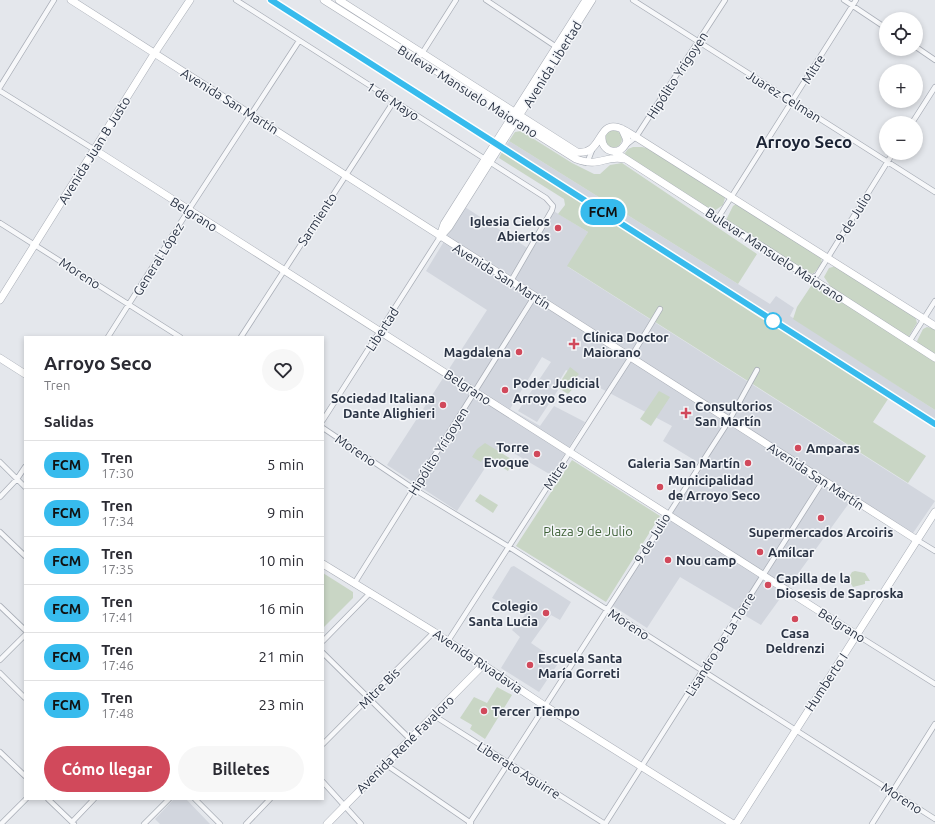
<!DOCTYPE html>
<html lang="es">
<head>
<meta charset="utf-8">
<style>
  :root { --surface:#fff; --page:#f7f7f7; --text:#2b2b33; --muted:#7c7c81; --line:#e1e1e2; --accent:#d1495b }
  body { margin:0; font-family:Ubuntu,sans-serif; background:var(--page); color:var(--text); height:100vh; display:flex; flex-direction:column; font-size:15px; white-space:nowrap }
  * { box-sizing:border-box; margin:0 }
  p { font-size:13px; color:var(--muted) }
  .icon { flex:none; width:22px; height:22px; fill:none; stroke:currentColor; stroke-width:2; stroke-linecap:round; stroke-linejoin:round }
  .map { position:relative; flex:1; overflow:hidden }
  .panel { position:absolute; left:24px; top:336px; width:300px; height:464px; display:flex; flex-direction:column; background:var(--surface); border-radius:0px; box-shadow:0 2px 6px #0003 }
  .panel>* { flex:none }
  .badge { padding:0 8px; border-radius:13px; font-size:14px; line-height:26px }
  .controls { position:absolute; left:879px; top:12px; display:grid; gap:8px }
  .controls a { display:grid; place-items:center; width:44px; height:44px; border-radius:50%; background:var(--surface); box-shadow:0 2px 6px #0003; font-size:20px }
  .map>.badge { position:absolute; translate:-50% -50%; box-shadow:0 0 0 2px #fff }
  h2 { padding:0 20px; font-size:15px; line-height:36px }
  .round { display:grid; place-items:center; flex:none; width:42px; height:42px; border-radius:21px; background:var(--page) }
  .summary { display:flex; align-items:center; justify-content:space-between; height:68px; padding:0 20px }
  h1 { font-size:19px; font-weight:700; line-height:30px }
  .cta { display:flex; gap:8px; margin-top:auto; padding:8px 20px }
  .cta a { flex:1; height:46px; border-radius:24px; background:var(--accent); color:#fff; font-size:16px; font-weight:700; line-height:46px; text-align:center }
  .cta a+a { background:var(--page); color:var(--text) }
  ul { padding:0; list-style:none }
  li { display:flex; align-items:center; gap:12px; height:48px; padding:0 20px; border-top:1px solid var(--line) }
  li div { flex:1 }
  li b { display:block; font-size:15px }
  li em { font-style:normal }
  li .badge { min-width:44px; font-weight:700; text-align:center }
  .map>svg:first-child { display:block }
</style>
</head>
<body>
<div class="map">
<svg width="935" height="824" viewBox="0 0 935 824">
  <rect width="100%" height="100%" fill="#e4e7ec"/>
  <path fill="#d2d6de" d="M509 141 770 304 776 296 794 308 790 316 935 410V428L503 150Z
    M465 207 529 249 552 210 588 232 568 267 935 501 911 536 852 499 761 625 680 577 647 628 610 604 704 466 663 441 672 426 566 370 555 388 558 390 537 422 518 411 551 362 542 357 510 409 540 426 554 406 585 422 551 475 500 445 457 511 387 465 487 310 426 271Z
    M514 566 571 602 560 620 551 615 531 643 559 662 539 692 501 668 520 637 512 630 525 615 492 598 511 567Z
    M174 799H186L210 824H160L155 819Z"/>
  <path fill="#c9d6c5" d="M604 139a9 9 0 1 1 18 0a9 9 0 1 1-18 0Z
    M521 131 572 163 594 174H600L610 165 622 163 757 254 738 284 509 141 515 132Z
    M633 147H642L650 149 723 194 725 198 723 205 714 211H711L626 157 625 153 628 149Z
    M503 150 888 399 873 422 926 456 908 483 567 266 588 232 558 214 565 205 564 199 499 158Z
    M736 204 739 205 821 257 822 263 814 273 811 274 806 271 726 220 733 206Z
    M836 266 915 316 917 323 909 336 907 337 831 287 824 277 829 268Z
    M813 283 935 362V410L793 319 797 307Z
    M927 327 935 329V355L918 344 917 341 923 329Z
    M570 367 579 374 574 380 578 383 568 394 557 387Z
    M659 391 670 397 651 426 640 419Z
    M485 443 518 463 514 469 510 467 508 471 485 456 481 462 472 457 477 449Z
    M572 460 660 516 606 602 516 546Z
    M480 494 498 505 493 513 475 501Z
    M855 571 865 573 870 581H865V584L853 587 848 579 852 572Z
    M323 573 353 592V598L323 628Z
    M497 687 512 695 485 739 470 729 472 725 460 718 474 697 487 703Z"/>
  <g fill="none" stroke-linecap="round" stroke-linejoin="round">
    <defs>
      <path id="street" d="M236 0 546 198 553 206 552 210 511 281
        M486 0 558 48
        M633 0 935 192
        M844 0 886 28
        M916 47 935 60
        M421 55 456 0
        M0 87 54 0
        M0 91 95 150
        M912 123 935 87
        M626 145 636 137 725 0
        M587 163 593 148
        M718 218 856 0
        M0 223 180 337
        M811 278 817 275 893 153
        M108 337 188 211 299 41
        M241 337 394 101
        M909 342 935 301
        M323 420 440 237
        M323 428 414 489 509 547 935 819
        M0 462 25 487
        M0 497 17 479 25 467
        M0 532 25 556
        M917 540 935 551
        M354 584 534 297
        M0 606 25 630
        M857 635 935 684
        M323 641 370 593
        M448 641 631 357 660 309
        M323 653 410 739
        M0 660 25 635
        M0 673 25 698
        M433 715 605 824
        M323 744 434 632
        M0 752 25 776
        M385 764 471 823
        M323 782 361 824
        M48 799 74 824
        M195 799 220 824
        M72 822 94 799
        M1 824 26 799
        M144 824 169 799
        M246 824 270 799
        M469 824 730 419 757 370
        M605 824 823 481
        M872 824 935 724"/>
      <path id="secondary" d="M71 0 917 540
        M324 0 576 159C600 168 604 155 624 159
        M339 0 577 152C601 156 598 123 616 127 623 128 630 134 636 137L935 326
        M602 137C601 154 623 157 627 140L622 129
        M95 150 857 635
        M615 152 935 358
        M441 233 444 224 586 0
        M440 237 449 227 592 0
        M0 300 154 54 190 0
        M0 358 25 374
        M323 564 434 632 545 706 733 824
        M327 824 483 665
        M736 824 935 512"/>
    </defs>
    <use href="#street" stroke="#a9aeb7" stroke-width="6"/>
    <use href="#secondary" stroke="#a9aeb7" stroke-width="8"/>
    <use href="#street" stroke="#f7f8fa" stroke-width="4.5"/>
    <use href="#secondary" stroke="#fff" stroke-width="7"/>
    <path stroke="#7d8696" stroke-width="1.5" stroke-dasharray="2 4" stroke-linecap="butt" d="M271 0 935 424"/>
  </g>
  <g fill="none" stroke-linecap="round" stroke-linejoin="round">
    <defs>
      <path id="line" d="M271 0 935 424"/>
    </defs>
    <use href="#line" stroke="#fff" stroke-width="9"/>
    <use href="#line" stroke="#37bbed" stroke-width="6"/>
  </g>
  <g fill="#d1495b" stroke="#f4f6f9" stroke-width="1.5">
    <circle cx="558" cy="228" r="4"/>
    <path d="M572 338h4v4h4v4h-4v4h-4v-4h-4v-4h4z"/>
    <circle cx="519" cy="352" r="4"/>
    <circle cx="505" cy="390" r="4"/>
    <circle cx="443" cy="405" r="4"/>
    <path d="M684 407h4v4h4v4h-4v4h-4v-4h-4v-4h4z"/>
    <circle cx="798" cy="448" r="4"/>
    <circle cx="537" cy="454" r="4"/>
    <circle cx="748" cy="463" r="4"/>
    <circle cx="660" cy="487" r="4"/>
    <circle cx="821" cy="518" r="4"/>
    <circle cx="760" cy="552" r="4"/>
    <circle cx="668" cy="560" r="4"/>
    <circle cx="768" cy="585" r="4"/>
    <circle cx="546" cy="613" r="4"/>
    <circle cx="795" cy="619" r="4"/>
    <circle cx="530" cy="665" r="4"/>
    <circle cx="484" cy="711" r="4"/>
  </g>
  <circle fill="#fff" stroke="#37bbed" stroke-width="2" cx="773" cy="321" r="8"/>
  <g text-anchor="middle" stroke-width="3" stroke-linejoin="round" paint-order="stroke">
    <g font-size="13" fill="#2b3445" stroke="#f4f6f9">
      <text transform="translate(552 64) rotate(-58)" y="5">Avenida Libertad</text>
      <text transform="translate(813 69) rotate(-58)" y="5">Mitre</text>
      <text transform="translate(677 75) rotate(-57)" y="5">Hipólito Yrigoyen</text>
      <text transform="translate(468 91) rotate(32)" y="5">Bulevar Mansuelo Maiorano</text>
      <text transform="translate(784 96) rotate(32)" y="5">Juarez Celman</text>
      <text transform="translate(230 101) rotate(32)" y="5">Avenida San Martín</text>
      <text transform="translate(393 101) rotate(33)" y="5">1 de Mayo</text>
      <text transform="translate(94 150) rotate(-58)" y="5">Avenida Juan B Justo</text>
      <text transform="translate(194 214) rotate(32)" y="5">Belgrano</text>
      <text transform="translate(853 217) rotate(-58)" y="5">9 de Julio</text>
      <text transform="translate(317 219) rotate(-57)" y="5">Sarmiento</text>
      <text transform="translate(775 255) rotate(33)" y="5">Bulevar Mansuelo Maiorano</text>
      <text transform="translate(158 259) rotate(-58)" y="5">General López</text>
      <text transform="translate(80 273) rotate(33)" y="5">Moreno</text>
      <text transform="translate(502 276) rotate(32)" y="5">Avenida San Martín</text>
      <text transform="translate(382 329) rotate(-57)" y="5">Libertad</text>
      <text transform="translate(468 387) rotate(33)" y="5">Belgrano</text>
      <text transform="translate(356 450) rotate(34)" y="5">Moreno</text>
      <text transform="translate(438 451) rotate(-58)" y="5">Hipólito Yrigoyen</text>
      <text transform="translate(555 475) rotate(-57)" y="5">Mitre</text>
      <text transform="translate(816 476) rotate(33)" y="5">Avenida San Martín</text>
      <text transform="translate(652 538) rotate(-58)" y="5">9 de Julio</text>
      <text transform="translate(629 624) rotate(33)" y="5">Moreno</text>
      <text transform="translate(842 625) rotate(32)" y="5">Belgrano</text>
      <text transform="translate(720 644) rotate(-58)" y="5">Lisandro De La Torre</text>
      <text transform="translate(478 661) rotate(34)" y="5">Avenida Rivadavia</text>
      <text transform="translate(826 682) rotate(-57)" y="5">Humberto I</text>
      <text transform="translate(379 688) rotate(-45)" y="5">Mitre Bis</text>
      <text transform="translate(405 744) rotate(-45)" y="5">Avenida René Favaloro</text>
      <text transform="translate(519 770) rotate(32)" y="5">Liberato Aguirre</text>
      <text transform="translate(902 798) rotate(33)" y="5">Moreno</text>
    </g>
    <g font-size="13" font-weight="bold" fill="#2b3445" stroke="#f4f6f9" text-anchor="start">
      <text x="550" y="226" text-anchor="end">Iglesia Cielos<tspan x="550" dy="15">Abiertos</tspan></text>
      <text x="583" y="342">Clínica Doctor<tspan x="583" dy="15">Maiorano</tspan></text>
      <text x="511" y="357" text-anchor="end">Magdalena</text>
      <text x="513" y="388">Poder Judicial<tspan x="513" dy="15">Arroyo Seco</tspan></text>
      <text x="435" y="403" text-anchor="end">Sociedad Italiana<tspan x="435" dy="15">Dante Alighieri</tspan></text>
      <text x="695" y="411">Consultorios<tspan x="695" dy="15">San Martín</tspan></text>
      <text x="529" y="452" text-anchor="end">Torre<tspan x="529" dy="15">Evoque</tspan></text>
      <text x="806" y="453">Amparas</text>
      <text x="740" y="468" text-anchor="end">Galeria San Martín</text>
      <text x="668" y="485">Municipalidad<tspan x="668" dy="15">de Arroyo Seco</tspan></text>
      <text x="821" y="537" text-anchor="middle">Supermercados Arcoiris</text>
      <text x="768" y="557">Amílcar</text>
      <text x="676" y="565">Nou camp</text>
      <text x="776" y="583">Capilla de la<tspan x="776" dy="15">Diosesis de Saproska</tspan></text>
      <text x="538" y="611" text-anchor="end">Colegio<tspan x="538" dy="15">Santa Lucia</tspan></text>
      <text x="795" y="638" text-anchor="middle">Casa<tspan x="795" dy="15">Deldrenzi</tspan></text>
      <text x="538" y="663">Escuela Santa<tspan x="538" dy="15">María Gorreti</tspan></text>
      <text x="492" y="716">Tercer Tiempo</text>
    </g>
    <g font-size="13" fill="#3f6138" stroke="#f4f6f9">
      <text x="588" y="536">Plaza 9 de Julio</text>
    </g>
    <g font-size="17" font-weight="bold" fill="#1d2536" stroke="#f4f6f9">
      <text x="804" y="148">Arroyo Seco</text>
    </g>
  </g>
</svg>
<div class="controls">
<a><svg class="icon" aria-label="locate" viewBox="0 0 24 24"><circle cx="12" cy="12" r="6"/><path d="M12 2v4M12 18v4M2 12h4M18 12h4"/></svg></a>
<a>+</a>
<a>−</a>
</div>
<b class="badge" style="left:603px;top:212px;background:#37bbed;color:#111">FCM</b>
<section class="panel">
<div class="summary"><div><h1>Arroyo Seco</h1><p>Tren</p></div><a class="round"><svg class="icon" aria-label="heart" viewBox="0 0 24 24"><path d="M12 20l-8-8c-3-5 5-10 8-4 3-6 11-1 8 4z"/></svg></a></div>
<h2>Salidas</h2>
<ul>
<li><span class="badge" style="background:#37bbed;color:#111">FCM</span><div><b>Tren</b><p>17:30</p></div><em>5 min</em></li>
<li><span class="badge" style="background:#37bbed;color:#111">FCM</span><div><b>Tren</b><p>17:34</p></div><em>9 min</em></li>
<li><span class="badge" style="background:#37bbed;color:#111">FCM</span><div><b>Tren</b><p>17:35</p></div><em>10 min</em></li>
<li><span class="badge" style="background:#37bbed;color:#111">FCM</span><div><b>Tren</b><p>17:41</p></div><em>16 min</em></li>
<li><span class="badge" style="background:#37bbed;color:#111">FCM</span><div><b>Tren</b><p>17:46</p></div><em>21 min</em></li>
<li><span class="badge" style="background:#37bbed;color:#111">FCM</span><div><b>Tren</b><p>17:48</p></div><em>23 min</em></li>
</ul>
<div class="cta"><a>Cómo llegar</a><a>Billetes</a></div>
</section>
</div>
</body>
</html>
